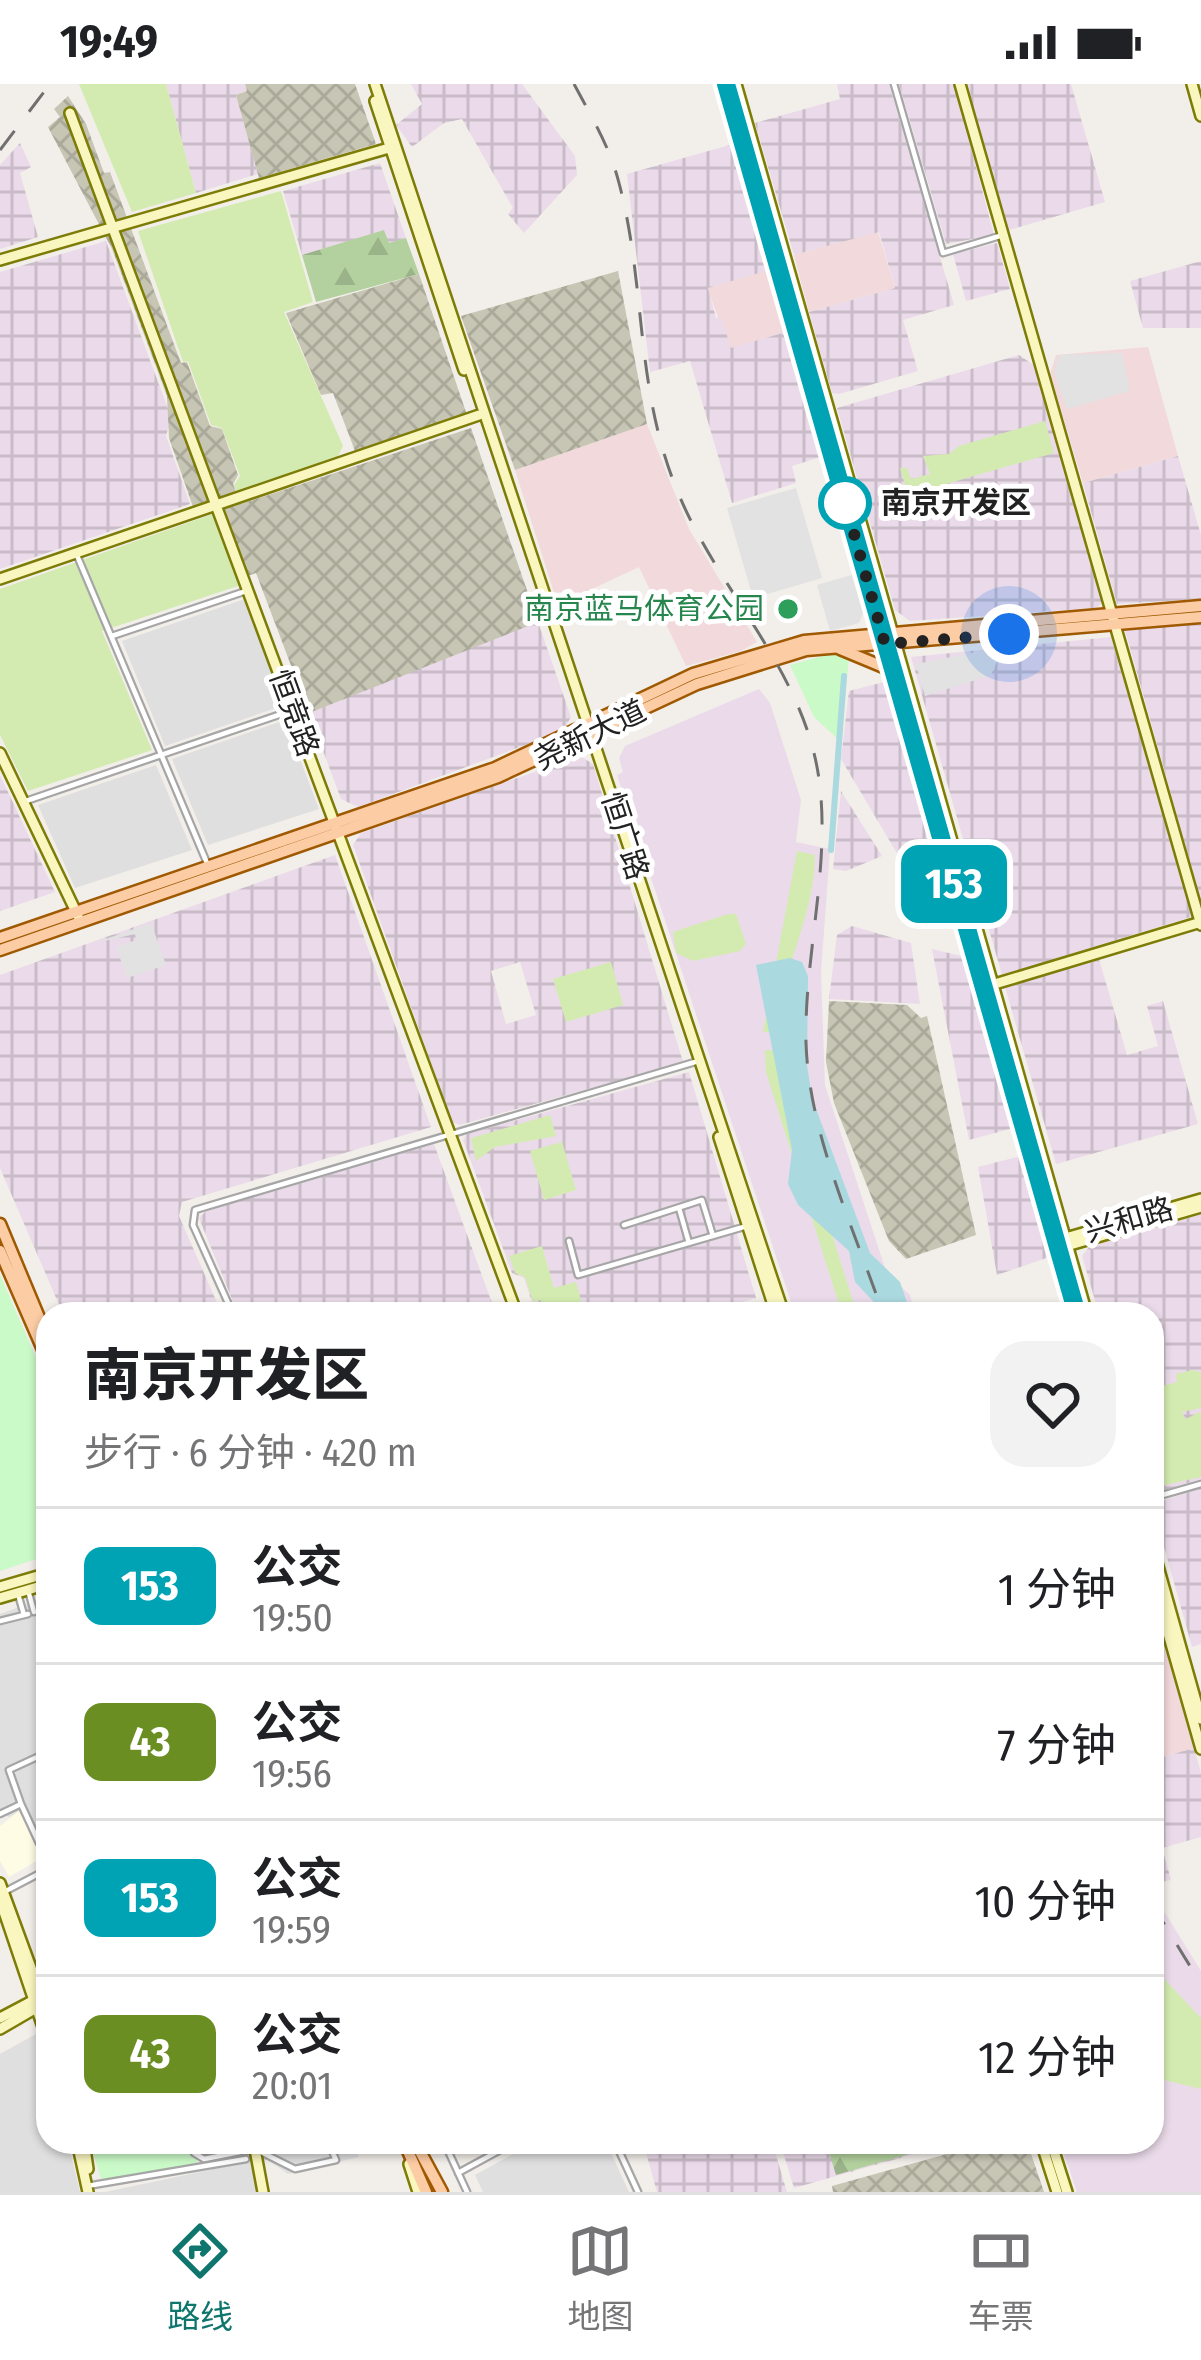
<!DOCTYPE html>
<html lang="zh">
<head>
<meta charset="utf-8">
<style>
  :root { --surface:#fff; --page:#f2f2f2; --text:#202124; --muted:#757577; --line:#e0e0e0; --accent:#0f766e }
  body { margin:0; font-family:"Fira Sans Condensed","Noto Sans SC",sans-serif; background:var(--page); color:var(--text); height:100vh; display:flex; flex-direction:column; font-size:45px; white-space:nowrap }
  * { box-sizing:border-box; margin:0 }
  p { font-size:39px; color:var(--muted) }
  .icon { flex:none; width:66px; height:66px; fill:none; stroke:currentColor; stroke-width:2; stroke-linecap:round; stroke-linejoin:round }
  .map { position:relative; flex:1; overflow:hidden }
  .sheet { position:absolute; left:36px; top:1218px; width:1128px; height:852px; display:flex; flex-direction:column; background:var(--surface); border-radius:36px; box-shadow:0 3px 9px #0004 }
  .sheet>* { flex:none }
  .badge { padding:0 24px; border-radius:18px; font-size:42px; line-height:78px }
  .you { position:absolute; width:60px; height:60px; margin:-30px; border:9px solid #fff; border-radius:50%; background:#1a73e8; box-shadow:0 0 0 18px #1a73e833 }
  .map>.badge { position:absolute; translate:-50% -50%; box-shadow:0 0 0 6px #fff }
  .round { display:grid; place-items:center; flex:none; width:126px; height:126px; border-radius:36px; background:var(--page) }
  .overview { display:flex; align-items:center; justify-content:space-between; height:204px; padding:0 48px }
  h1 { font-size:57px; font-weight:800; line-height:90px }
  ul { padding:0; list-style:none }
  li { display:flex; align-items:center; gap:36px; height:156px; padding:0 48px; border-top:3px solid var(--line) }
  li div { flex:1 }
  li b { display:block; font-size:45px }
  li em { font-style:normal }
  li .badge { min-width:132px; font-weight:700; text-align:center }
  .status { display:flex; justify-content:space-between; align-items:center; height:84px; padding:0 60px; background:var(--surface); direction:ltr }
  .status svg { height:33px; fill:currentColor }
  .dock { display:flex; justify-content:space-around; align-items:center; height:168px; border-top:3px solid var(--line); background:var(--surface); font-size:33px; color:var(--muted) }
  .dock a { display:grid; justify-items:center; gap:6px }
  .dock .on { color:var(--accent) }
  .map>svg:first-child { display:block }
</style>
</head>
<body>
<div class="status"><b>19:49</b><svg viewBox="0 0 49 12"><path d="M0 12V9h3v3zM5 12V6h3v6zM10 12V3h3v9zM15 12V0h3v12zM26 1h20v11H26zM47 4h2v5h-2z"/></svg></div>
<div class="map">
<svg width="1201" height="2108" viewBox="0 0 1201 2108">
  <defs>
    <pattern id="industrial-grid" width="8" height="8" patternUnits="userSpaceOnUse" patternTransform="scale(3)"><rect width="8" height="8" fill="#ebdbea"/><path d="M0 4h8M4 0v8" fill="none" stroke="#c9bcc8"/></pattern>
    <pattern id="construction-cross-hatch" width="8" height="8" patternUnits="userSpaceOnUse" patternTransform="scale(3)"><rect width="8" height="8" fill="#c7c5b4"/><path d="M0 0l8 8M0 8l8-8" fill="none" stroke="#aba99a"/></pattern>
    <pattern id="forest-firs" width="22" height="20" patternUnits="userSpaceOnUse" patternTransform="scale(3)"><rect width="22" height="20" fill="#b3d19e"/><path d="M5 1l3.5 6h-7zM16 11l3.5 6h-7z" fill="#9ab388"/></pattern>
  </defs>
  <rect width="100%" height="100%" fill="#f2eee9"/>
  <path fill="#e0dfdf" d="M245 515 285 621 165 662 122 557Z
    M285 636 319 725 208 761 172 675Z
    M156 681 192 766 75 804 38 721Z
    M41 1515 48 1518 47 1773 39 1768 19 1727 9 1733 0 1727V1530Z
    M36 1950 48 1989V2058H68L80 2108H0V1970Z
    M185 2058H352L359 2073 288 2090 268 2076 253 2077 259 2108H105L252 2077 247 2069 202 2079 187 2069Z
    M535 2058H606L629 2108H483L475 2091Z"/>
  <path fill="#f2d9db" d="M878 148 895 204 809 228 794 171Z
    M771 185 789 247 730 265 707 204Z
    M1148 263 1178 372 1083 399 1050 290 1056 271Z
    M647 340 689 445 757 558 741 567 686 582 639 483 558 521 515 386Z
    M1160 1546 1194 1664 1152 1676V1548Z"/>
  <path fill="url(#industrial-grid)" fill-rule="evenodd" d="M166 0H245L247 7 236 11 258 90 196 109Z
    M411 0H522L575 72 577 91 524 149 508 130 513 124 462 35 444 39 412 63 396 41 422 20Z
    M837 0H889L954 221 903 236 918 287 839 310 832 309 809 228 895 204 879 148 794 171 755 39 840 15Z
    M899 0H954L994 151 946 160Z
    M967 0H1071L1105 118 1009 146Z
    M20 59 31 83 20 89 38 153 0 165V81Z
    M733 60 769 186 708 204 716 234 721 233 731 264 789 247 824 372 792 382 796 399 732 419 690 277 650 288 627 90Z
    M380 79 406 154 388 160 384 147 302 171 283 107Z
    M106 157 171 333 166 352 190 420 0 485V188Z
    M997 159 1010 205 966 217 953 170Z
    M1201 177V244H1143L1130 197Z
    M1019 271 1035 282 1103 518 1096 524 910 537 895 526 837 324Z
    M1178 372 1201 451V515L1117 520 1083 399Z
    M533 537 538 538 571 633 563 647 358 723 341 715 309 629Z
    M1201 539V817L1125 546Z
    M1111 553 1194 832 1002 891 911 573Z
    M888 597 935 761 898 771 841 675 849 607Z
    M580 672 593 680 683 978 460 1041 452 1038 353 761 361 749ZM520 878 536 931 506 940 491 887Z
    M0 691 55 808 0 827Z
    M841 707 882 772 846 787 833 785Z
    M335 771 431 1043 182 1118 179 1132 222 1230H63L0 1084V891Z
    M852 842 911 859 920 920 829 915 837 851Z
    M932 865 970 874 1017 1043 969 1056Z
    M1099 875 1127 971 1158 962 1147 922 1163 917 1198 1040 1056 1080 1005 903Z
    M689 988 756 1214 703 1230H536L524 1194 512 1189 463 1056 467 1050Z
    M434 1060 496 1230H238L199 1134 206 1127Z
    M1025 1071 1055 1171 997 1191 978 1083Z
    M1201 1130V1395L1152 1410V1230H1099L1082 1172 1089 1163Z
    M1201 1404V1560L1192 1563 1152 1420Z
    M1194 1664 1201 1689V1753L1162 1764 1171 1796 1152 1800V1676Z
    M643 2058H772L787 2108H657Z
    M780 2058H957L794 2104Z"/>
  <path fill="#fffce5" d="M19 1727 45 1772 9 1793 0 1777V1742Z"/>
  <path fill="#ebdbea" d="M759 605 770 619 801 716 796 758 830 765 821 889 825 1001 887 1190 910 1211 915 1230H795L617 691 623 688 619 674 625 662Z
    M1152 1808 1201 1887V2108H1077L1060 2058H1152Z"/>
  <path fill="url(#construction-cross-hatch)" d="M245 0H355L376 60 259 94 236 11 247 7Z
    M68 12 86 40 104 89 110 88 181 279 187 278 210 342 222 345 238 391 233 400 241 420 471 344 538 538 309 629 256 489 239 495 209 418 193 423 169 354 167 312 112 165 48 43 60 33 54 25Z
    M618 187 647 340 515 386 461 232Z
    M419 190 467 331 355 367 333 309 321 311 286 229Z
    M829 917 907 921 921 934 927 932 976 1151 906 1175 889 1157 834 1019 826 978Z
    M990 2058H1027L1044 2108H833L832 2102Z"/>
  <path fill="#d3ebb0" d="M79 0H166L196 109 132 128Z
    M281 107 313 218 284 228 343 362 338 372 307 383 308 389 239 413 234 401 240 392 222 344 211 341 188 277 183 278 138 147Z
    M1045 337 1054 369 908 411 900 384H907L911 395 930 390 923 372 949 370 959 362Z
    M213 430 241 501 102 547 152 666 28 707 0 651V505Z
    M797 767 815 771C815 833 780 887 776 949L763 948Z
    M728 830H736L746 860 740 867 693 877 676 869 673 848Z
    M611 878 623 921 566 938 553 895Z
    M765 966H774L857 1230H842L766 988Z
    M550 1031 556 1052 495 1063 476 1077 471 1054Z
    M562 1058 576 1106 544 1116 530 1067Z
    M542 1162 554 1204 576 1198 584 1227 549 1230 540 1216 533 1218 525 1193 515 1189 509 1172Z
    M1192 1286 1201 1288V1324L1182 1328 1186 1335 1201 1327V1393L1152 1404V1305L1177 1298 1176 1290Z
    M1152 1882 1201 1934V2005L1152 1993Z"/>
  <path fill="url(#forest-firs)" d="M384 146 389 159 406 154 419 190 316 218 302 171Z
    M826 2058H909L913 2069 836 2091Z"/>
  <path fill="#cafac8" d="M833 569 849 573 841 658 814 633 790 581Z
    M0 1191 48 1301V1471L0 1487Z
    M90 2058H185L200 2082 101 2095Z"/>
  <path fill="#e2e2e2" d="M1122 269 1130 307 1067 325 1054 289 1059 271Z
    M796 404 822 494 753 514 727 424Z
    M855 490 865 525 859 539 830 547 817 501Z
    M982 567 1001 568 991 591 925 612 916 580Z
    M151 839 166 881 127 894 116 863 136 856 135 850 95 859Z"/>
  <path fill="#aad9df" d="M790 874 802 878 808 892 807 981 812 1014 870 1169 900 1198 911 1230H885L855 1198 849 1167 798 1121 788 1100 792 1066 756 881Z"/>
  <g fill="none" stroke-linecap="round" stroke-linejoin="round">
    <path stroke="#aad9df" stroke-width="6" d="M831 766 844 592"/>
    <defs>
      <path id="street" d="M894 0 943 169 1003 151
        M76 469 207 779
        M112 552 249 506
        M26 717 293 626
        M679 1124 689 1159
        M624 1141 702 1116 713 1152
        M569 1157 578 1191 747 1142
        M233 1230 193 1141 195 1126 695 978
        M1152 1414 1201 1400
        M28 1506 34 1528
        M18 1510 24 1531
        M0 1537 28 1530
        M21 1720 39 1759 48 1765
        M0 1730 21 1720 9 1686 48 1668
        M4 1808 48 1785
        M191 2058 194 2069 204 2075 255 2065 295 2085 336 2076 328 2058
        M219 2058 225 2068
        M444 2058 467 2108
        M615 2058 638 2108
        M458 2089 515 2058
        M87 2102 246 2075"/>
      <path id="secondary" d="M375 0 784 1230
        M726 0 1077 1230
        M736 0 1087 1230
        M960 0 1201 841
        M1192 0 1201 32
        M375 17 464 286
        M70 29 517 1230
        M0 176 389 64
        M0 495 479 331
        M0 669 78 832
        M988 902 1201 838
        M719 1053 776 1230
        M1062 1155 1201 1115
        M1063 1163 1201 1123
        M1152 1461 1201 1635
        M1152 1493 1201 1665
        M0 1503 48 1489
        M0 1514 48 1500
        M0 1799 48 1930
        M0 1816 48 1958
        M0 1934 38 1914
        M0 1945 43 1920
        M77 2058 88 2108
        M84 2058 88 2085
        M1041 2058 1057 2108
        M1051 2058 1067 2108
        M255 2065 263 2108
        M409 2080 418 2108"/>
      <path id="primary" d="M840 565 893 587
        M0 854 495 684 693 590 804 557 1201 522
        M0 866 498 693 697 600 806 566 1201 533
        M0 1140 48 1255
        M0 1167 48 1277
        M404 2058 426 2108
        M415 2058 442 2108"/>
    </defs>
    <use href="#street" stroke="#a6a6a6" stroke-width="9"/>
    <use href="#secondary" stroke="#7c7c06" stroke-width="14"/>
    <use href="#primary" stroke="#9f5901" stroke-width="15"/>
    <use href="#street" stroke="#fff" stroke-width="4.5"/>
    <use href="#secondary" stroke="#faf6bf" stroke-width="9"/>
    <use href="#primary" stroke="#fccca4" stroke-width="10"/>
    <path stroke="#707070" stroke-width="3" stroke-dasharray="24 24" stroke-linecap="butt" d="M574 0C591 32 610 63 619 99 647 205 634 305 679 411 720 509 804 587 819 695 831 782 804 872 806 959 809 1051 854 1144 883 1230
      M0 66 50 0
      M1152 1820 1201 1900"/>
  </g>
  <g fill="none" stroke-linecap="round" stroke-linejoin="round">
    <defs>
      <path id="line" d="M726 0 1077 1230"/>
    </defs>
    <use href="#line" stroke="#fff" stroke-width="27"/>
    <use href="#line" stroke="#00a3b4" stroke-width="18"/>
    <path stroke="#222" stroke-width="12" stroke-dasharray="0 21.6" d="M845 419 844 414 885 560 1009 550"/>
  </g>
  <circle fill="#fff" stroke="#00a3b4" stroke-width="6" cx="845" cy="419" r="24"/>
  <circle fill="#2e9e5b" stroke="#fff" stroke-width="4.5" cx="788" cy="525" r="12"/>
  <g text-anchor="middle" stroke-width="10" stroke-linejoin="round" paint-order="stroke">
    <g font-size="30" font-weight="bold" fill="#222" stroke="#fff" text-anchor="start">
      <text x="881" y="429">南京开发区</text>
    </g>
    <g font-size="30" fill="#27864d" stroke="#fff" text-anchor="end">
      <text x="764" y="535">南京蓝马体育公园</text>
    </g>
    <g font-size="30" fill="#222" stroke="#fff">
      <text transform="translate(294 629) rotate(70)" y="10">恒竞路</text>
      <text transform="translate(590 651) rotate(-26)" y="10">尧新大道</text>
      <text transform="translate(625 752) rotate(72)" y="10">恒广路</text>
      <text transform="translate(1129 1136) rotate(-16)" y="10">兴和路</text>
    </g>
  </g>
</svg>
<div class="you" style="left:1009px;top:550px"></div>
<b class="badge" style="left:954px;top:800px;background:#00a3b4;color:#fff">153</b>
<section class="sheet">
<div class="overview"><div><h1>南京开发区</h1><p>步行 · 6 分钟 · 420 m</p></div><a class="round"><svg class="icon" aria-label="heart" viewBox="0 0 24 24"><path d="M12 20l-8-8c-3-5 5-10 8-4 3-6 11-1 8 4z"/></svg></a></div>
<ul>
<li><span class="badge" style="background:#00a3b4;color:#fff">153</span><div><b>公交</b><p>19:50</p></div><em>1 分钟</em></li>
<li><span class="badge" style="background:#6b8e23;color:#fff">43</span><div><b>公交</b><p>19:56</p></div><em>7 分钟</em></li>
<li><span class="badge" style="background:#00a3b4;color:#fff">153</span><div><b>公交</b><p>19:59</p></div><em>10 分钟</em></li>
<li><span class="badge" style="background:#6b8e23;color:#fff">43</span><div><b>公交</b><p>20:01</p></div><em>12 分钟</em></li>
</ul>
</section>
</div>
<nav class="dock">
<a class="on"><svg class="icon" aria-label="directions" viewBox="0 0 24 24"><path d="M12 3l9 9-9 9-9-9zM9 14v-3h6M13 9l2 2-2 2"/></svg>路线</a>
<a><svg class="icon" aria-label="map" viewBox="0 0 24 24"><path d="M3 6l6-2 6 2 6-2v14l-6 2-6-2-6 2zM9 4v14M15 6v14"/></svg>地图</a>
<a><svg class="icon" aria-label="tickets" viewBox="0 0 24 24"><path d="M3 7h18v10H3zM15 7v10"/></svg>车票</a>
</nav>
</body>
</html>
